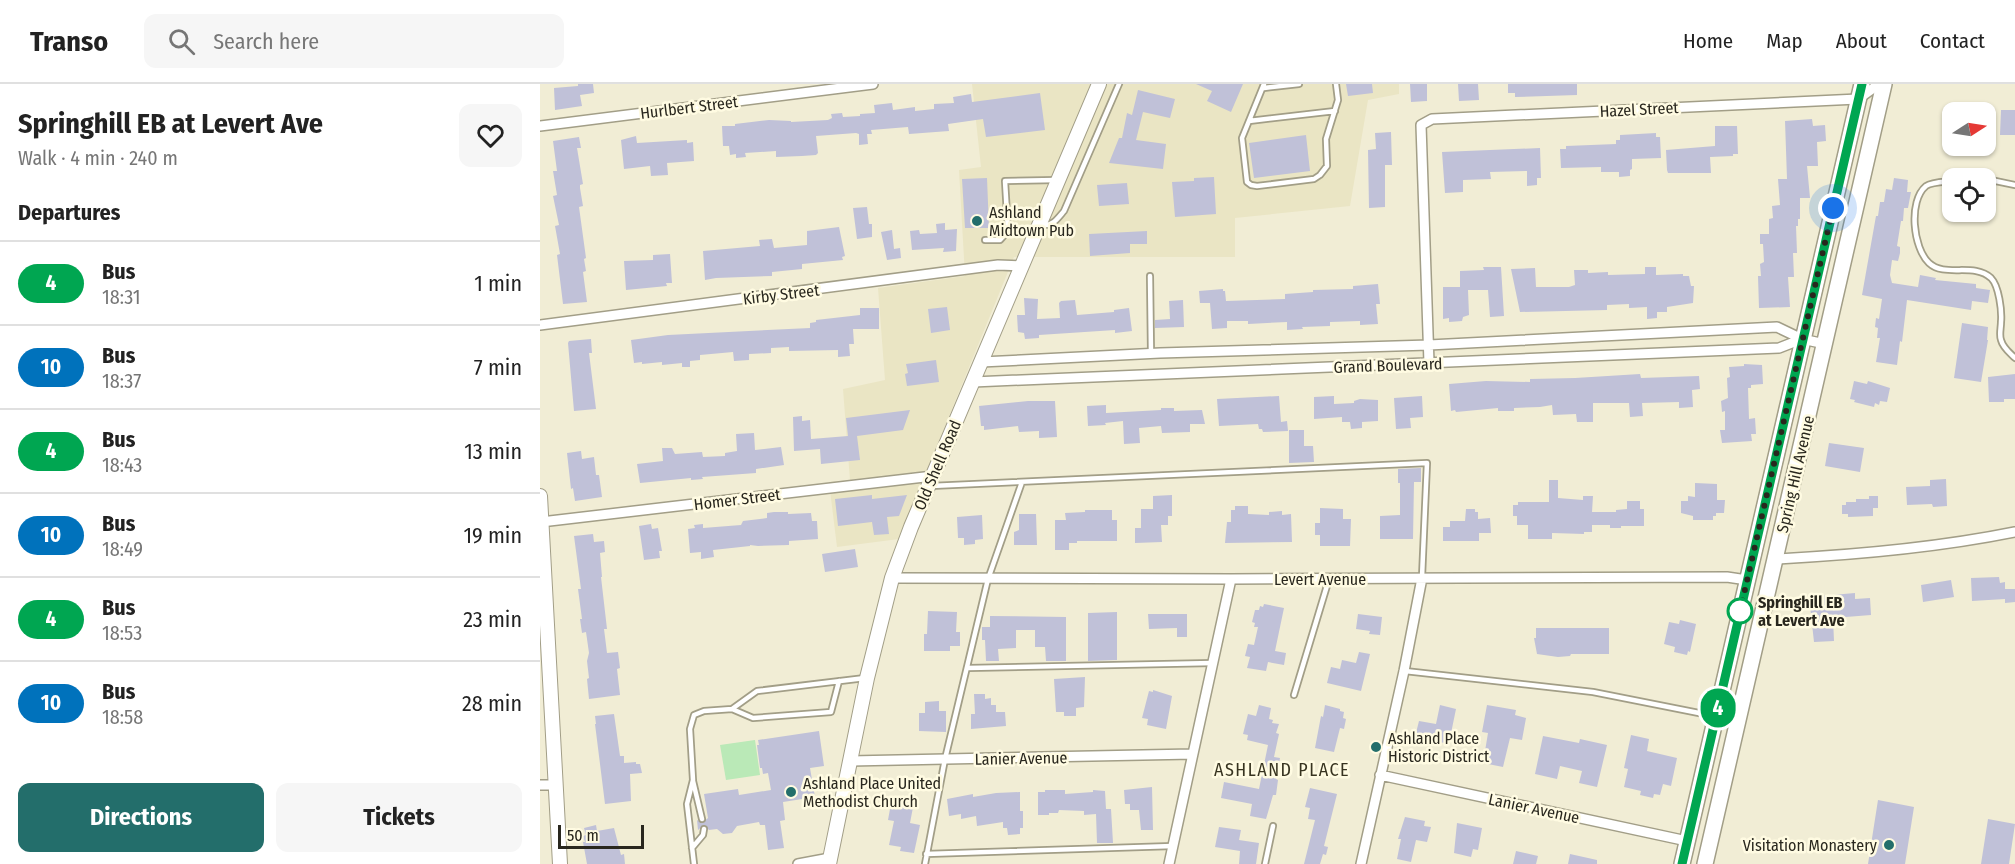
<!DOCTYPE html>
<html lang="en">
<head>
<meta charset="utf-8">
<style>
  :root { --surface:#fff; --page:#f6f6f6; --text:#222; --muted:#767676; --line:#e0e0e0; --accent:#236e6b }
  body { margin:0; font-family:"Fira Sans Condensed",sans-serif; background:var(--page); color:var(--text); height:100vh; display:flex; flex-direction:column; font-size:22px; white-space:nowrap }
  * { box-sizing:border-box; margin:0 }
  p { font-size:20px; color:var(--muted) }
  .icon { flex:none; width:33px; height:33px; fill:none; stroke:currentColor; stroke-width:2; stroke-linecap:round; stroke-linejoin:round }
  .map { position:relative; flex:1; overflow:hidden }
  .side { display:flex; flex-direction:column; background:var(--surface); width:540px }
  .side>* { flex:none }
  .badge { padding:0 12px; border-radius:20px; font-size:21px; line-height:39px }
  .needle { width:39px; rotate:78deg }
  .tools { position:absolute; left:1402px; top:18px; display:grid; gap:12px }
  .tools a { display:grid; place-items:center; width:54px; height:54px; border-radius:12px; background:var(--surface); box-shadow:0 2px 4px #0004; font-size:30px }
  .scale { position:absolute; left:18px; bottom:15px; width:86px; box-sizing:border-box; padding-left:6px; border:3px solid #29271e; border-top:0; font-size:16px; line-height:21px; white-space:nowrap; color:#29271e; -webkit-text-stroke:4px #fffbe2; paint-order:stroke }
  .you { position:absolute; width:30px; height:30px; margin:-15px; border:4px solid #fff; border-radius:50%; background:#1a73e8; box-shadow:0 0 0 9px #1a73e833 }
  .map>.badge { position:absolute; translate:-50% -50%; box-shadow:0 0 0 3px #fff }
  h2 { padding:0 18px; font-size:22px; line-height:54px }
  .round { display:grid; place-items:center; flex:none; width:63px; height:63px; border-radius:12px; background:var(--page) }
  .summary { display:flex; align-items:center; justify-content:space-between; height:102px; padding:0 18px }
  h1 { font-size:28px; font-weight:700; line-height:45px }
  .primary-button { display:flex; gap:12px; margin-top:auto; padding:12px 18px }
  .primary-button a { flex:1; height:69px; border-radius:12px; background:var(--accent); color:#fff; font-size:24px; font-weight:700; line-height:69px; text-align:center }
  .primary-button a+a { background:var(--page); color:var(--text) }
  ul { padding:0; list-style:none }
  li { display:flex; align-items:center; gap:18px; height:84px; padding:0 18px; border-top:2px solid var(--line) }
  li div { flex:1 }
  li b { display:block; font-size:22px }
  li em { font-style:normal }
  li .badge { min-width:66px; font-weight:700; text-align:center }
  header { display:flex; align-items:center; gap:36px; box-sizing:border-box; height:84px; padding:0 30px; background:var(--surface); border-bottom:2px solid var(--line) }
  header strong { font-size:28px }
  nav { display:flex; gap:33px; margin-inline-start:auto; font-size:21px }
  .search { width:420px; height:54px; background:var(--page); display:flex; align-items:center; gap:15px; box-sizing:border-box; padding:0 21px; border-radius:12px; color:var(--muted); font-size:22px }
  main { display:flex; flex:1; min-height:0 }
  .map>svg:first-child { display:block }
</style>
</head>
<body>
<header>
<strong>Transo</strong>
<div class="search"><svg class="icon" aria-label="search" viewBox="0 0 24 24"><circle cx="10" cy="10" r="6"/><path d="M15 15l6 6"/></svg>Search here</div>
<nav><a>Home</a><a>Map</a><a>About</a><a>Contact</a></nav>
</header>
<main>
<section class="side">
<div class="summary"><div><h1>Springhill EB at Levert Ave</h1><p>Walk · 4 min · 240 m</p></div><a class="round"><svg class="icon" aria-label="heart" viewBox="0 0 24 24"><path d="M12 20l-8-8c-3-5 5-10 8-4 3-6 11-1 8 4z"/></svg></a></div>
<h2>Departures</h2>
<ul>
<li><span class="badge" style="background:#00a651;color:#fff">4</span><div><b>Bus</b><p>18:31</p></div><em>1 min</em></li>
<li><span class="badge" style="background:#0072bc;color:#fff">10</span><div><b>Bus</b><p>18:37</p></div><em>7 min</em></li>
<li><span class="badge" style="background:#00a651;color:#fff">4</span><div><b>Bus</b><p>18:43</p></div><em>13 min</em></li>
<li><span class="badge" style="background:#0072bc;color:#fff">10</span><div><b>Bus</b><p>18:49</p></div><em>19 min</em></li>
<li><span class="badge" style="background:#00a651;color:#fff">4</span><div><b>Bus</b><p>18:53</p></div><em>23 min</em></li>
<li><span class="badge" style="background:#0072bc;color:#fff">10</span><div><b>Bus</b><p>18:58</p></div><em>28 min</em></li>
</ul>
<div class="primary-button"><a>Directions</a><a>Tickets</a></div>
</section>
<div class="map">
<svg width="1475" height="780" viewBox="0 0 1475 780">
  <rect width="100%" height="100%" fill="#f1edd5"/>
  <path fill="#eae5c4" d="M432 0H859V10L828 16 810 122 695 134V173H474L359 455 297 463 289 398 310 396 303 305 345 296 338 204 425 192 419 86 441 83Z"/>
  <path fill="#bae9b7" d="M215 656 220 691 186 696 180 661Z"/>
  <path fill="#c0c1d8" d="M38 0H53L54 9 40 11 42 22 15 26 14 4 38 2Z
    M656 0H703L691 28 667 17 672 7Z
    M806 0H832L833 9 808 12Z
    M870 0H887V17L871 18Z
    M918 0H938L939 16 919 17Z
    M968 0H1037V11L975 13V9H968Z
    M598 6 635 15 630 34 603 28 596 56 626 60 623 85 569 79 579 54H582L587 29 592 31Z
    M500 9 505 46 446 53 443 35 408 40 409 47 369 50 368 43 331 46 332 50H327L328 60 319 61V50L316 49 276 52 278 69 276 71 262 72 236 73V67L205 69 206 73 196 74V70L190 71 189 62H183L182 42H195V40L229 36 251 37V38L288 36 292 34 291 30 302 29 303 33 320 32V30L335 29 334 21 352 19 353 26 375 23V27L394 25V20L414 19 413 13 431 10 432 18Z
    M1461 26H1475V51H1460Z
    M1272 35 1273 42 1285 41 1286 57 1277 58 1278 82H1267L1270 114H1260V135H1258V142H1256L1257 169H1253L1254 193H1248L1250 223 1219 224 1218 192H1221L1220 180 1224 178 1223 160H1220V150H1229V135L1233 134 1232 122 1240 121 1238 95H1247L1245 37Z
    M1175 42H1197L1198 70H1193V72L1170 73 1171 89H1128L1127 86 1126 66 1175 62Z
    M851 48 852 81H845V123L829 124 828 66 836 65 835 49Z
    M1116 49V53H1120L1121 74 1092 75V85L1090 86V92L1079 93V88H1061V83L1021 84 1020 65H1026V62L1076 60V56H1080V51Z
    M766 51 770 87 714 94 709 59Z
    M96 52 97 59 147 56V59L153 58 154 77 127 79 128 91 111 92 110 82 84 85 81 56Z
    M39 53 41 64H37L43 100 40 101V104L43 122 39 123 46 174 44 175 46 187 43 188 47 218 23 220 17 171 20 170 15 142 19 141 13 112 17 111 13 87H17L13 57Z
    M1000 64 1001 94H997V101L987 102V87L950 88 951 95 923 96V108L905 109 902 68Z
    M674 93 676 130 635 133 632 98 654 97V94Z
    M447 94 449 144H425L422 95Z
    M1354 94 1368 96 1367 108H1371L1368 124H1364L1363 137H1361L1357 162 1360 163V169L1358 177 1352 176 1350 191 1352 199 1378 203 1380 191 1396 194 1395 196 1436 200V204L1450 206 1448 219 1432 217 1431 226 1367 216 1362 258 1360 257 1357 281 1336 278 1340 254H1337L1338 244 1335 243 1336 234 1339 235 1342 215 1322 211 1336 132H1338L1340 118H1344L1346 105 1352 106Z
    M587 99 589 120 559 122 557 101Z
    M327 123 329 140H332V153L317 155 313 124Z
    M405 139V146L417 145 416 167 403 168 404 164 372 166 370 147 379 146 380 150 397 149 396 140Z
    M299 143 305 172 302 173 303 176 262 180V185L232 188V192L176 194 165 196 163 167 220 162 219 156 232 155 234 164 267 161V147Z
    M352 146 354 165 360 164 361 174 347 176 341 148Z
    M607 147V160H590V169L550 172 549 150Z
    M130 170 132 199H126L127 202 86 206 84 177 113 176V171Z
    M943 183H961L964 232 950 233 948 206H928L929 231 923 233 922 237 909 238V234L903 235V203H920V187L944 186Z
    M1105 183H1116V191L1143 190V192H1149L1151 202H1154L1153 219 1127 223V228H1117V234L1107 235V223L1089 224V220L1067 221V226L980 228 971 185 995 184 996 203H1029L1035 201 1034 186H1048V189L1068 188V191L1105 190Z
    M838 200 840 220H836L838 240 820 241V237L790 238V242L762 243 763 245 747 246V238L708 240V237H687V244L672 245 670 219H660L659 207 683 205V207H685L686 217 745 215V210L773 208V206L813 205V202Z
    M484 214 498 215 497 235 520 234 519 219 521 217 535 216 537 231 574 228V226L589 224 592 247 575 249V246L499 251V254L485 255 484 249 478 248 477 231H485Z
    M643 216 644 243 615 244V236L630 235 629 217Z
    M407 223 410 246 391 249 388 225Z
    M320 224H339V245H313L314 260H309L310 272 298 273V266L249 267V263L231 264V269L209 270V276L194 277 193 268 160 271V276L150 277V283H142V279L122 281V278L102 280V278L94 279 91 256 128 251 270 244V239L276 238V236L320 231Z
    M1422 239 1448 243 1447 256H1448L1441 298 1414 294Z
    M51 255 52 269H49L56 325 34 327 28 259 29 257Z
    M396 276 399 298 367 302 365 290 368 289 366 280Z
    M1204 280 1222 281 1223 300 1211 301V304H1208L1209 335 1215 334 1216 350H1211L1212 357 1182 359 1180 346H1185V327L1182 328 1181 317 1188 314 1187 294 1190 293 1189 283 1204 282Z
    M1100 290 1101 294 1159 292 1160 305 1152 306 1153 323 1139 324V318L1102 319 1103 332 1090 333 1089 319H1053V338H1037L1036 330 1013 331 1012 321 1000 323 974 324V327H958V324L916 328 915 326 911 327 909 300 946 297 990 298V295L1035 294Z
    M1475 290V315H1464V318H1449L1448 293Z
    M1314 297 1327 300 1328 297 1350 304 1347 318 1340 317 1339 321 1335 319 1334 323 1314 318 1315 316 1310 315Z
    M739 312 741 338 747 337 748 347 723 348 722 345H719L718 340 679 342 677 315Z
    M794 312V320L814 319V317L820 315 838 316V337L822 338V344L811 345 810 338H802V333L774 335V313Z
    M882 312 883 333 870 334 871 344 856 345 854 314Z
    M488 317H515L517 353 499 354V347L479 348 478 342 444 346V342H441L439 322Z
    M566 321V329L621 326V324H634V327L662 326 665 340H650V348L622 349 621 342 599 344 600 359 584 360 583 337 565 339 566 341 548 342 547 322Z
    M370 326 363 346 317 352 320 376 281 380 280 365 254 367 253 333 262 332V337L270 336 271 355 308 352 306 334Z
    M749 346H764V362H773L774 378 749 379Z
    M214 349 215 366 241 363 244 381 216 385V389L162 393 163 395 151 396V394L100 399 97 380 123 377 122 364H132L135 370 162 368 163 373 185 372V369L197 367 196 350Z
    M1289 359 1324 364 1320 388 1285 382Z
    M41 367 42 375 54 373 56 391H59L62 413 35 417 33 404 31 405 27 369Z
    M881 384V398H874L873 455H840V432L860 431V399H858V385Z
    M1406 395 1407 422 1393 423 1392 420 1367 421 1366 403 1390 402V396Z
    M1009 396H1018V414L1043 416V412H1053L1052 428H1076V426L1087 425V417H1100V425H1104V442H1081V444H1070V441H1052V448H1044V450L1012 449V455H988V441H977V432H973V421H978V418H1009Z
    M1155 399 1177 400V416H1185L1184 429H1176V432H1173V436H1153V432L1141 429V417H1148V412L1155 413Z
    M332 411V415L367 411 359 432 347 433 349 450 334 451 332 438 298 442 295 415Z
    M632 411V432H628V441H621L622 458 595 459V444H601V425H613V412Z
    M1329 412H1338V424H1333V432L1308 433V430H1302V421H1306V418H1316V415H1329Z
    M695 422H708V430L729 431V428L742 427V431L751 430 752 458 685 459 687 438H691V426H695Z
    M780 424 803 425V435H811L810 462H780V451H775V439H780Z
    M926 425H935V428H938V435L950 434 951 449H939V457H903V443H910V437H925Z
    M545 426H572V436H577V457H537V459H529V466H515V436H526L525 429 545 428Z
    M234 428H248V430L271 429 272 437H277L278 455 249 457V461L218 462 210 461V462L173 466 174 473 161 475V468L150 469 148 445 155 444 154 441 163 440V444L201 441 203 437 227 434V429Z
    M479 430H496L497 461H474V448L479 446Z
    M442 431 443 455 435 456V460L424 461V454H418L417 433Z
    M111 440 112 445 118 444 122 467H119L120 474 104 476 99 442Z
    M53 450 54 458 64 457 65 468 60 469 62 493H61L67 545H64L67 569 78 568 80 584 77 585 80 611 49 615 47 595 49 594 47 577 49 569 46 548 42 549 40 535H42L38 505H41L34 452Z
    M315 465 318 483 285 488 282 470Z
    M1459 493 1460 499 1465 498V505H1475V518L1465 519V515L1432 517 1431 494Z
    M1411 496 1414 513 1383 518 1381 501Z
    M1315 509V515L1330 514 1331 531 1293 534 1294 557 1274 558 1269 513Z
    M724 520 744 524 735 567 746 569 744 581 728 578 726 587 707 584 710 573 705 572 708 560 714 561 718 543H714L715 539 712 538 715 526H719L720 522 723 523Z
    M388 527 417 528 416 548H420V562H410V567H384V550H387Z
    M577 528V576L548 577V529Z
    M608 530H647V553H637V544L609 545Z
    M818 530 842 533 840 551 829 550 830 547 816 545Z
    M450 532 526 533V577H506L505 563H495V546H476V564L458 565 459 577H446L445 556H442V543H450Z
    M1140 536 1156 540 1150 568 1148 567 1147 571 1134 568 1135 563 1124 560 1129 538 1139 540Z
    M996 544H1069V570H1031L1030 572 1018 573 997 570 994 554H996Z
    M819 568 830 570 821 607 787 599 791 583 800 585 802 576 816 579Z
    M545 593 544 623 536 624V632H524V628H516L514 595Z
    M613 606 632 612 626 645 607 641 608 635 602 634 609 607 613 608Z
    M434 610H445V615L451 614V621H456V628H465L466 642 431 645V630H435Z
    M399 617V627H406V648L379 647V629H385V618Z
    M719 621 731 624 729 635 733 636 732 639 739 640 736 649 739 650 734 673 740 674 736 695 738 696 736 711H733L726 735 710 732 712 720 681 714 684 698 719 705 728 661 707 656 708 651 703 650 708 630 716 632Z
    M785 621 800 625V627L804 628 803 634 806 635 804 645 800 644 794 668 775 664 781 632 783 633Z
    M900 621 916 625 909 659 893 658 875 653 879 637 896 640Z
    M947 621 976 626 975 631 986 634 982 656 970 654 963 683 943 679 948 649 942 648Z
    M74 630 80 672H84V679L96 678V680H100L102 689 90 690 91 717 65 720 55 640H56L55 632Z
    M279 647 284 682 270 684 275 713 243 718 245 736 240 737 244 764 228 766 225 741H220L219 738 197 742 192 749 183 750 177 745 169 746 164 741 158 746 157 736 162 739 168 734 164 710 198 705 199 711 231 706 228 689 223 690 222 684H220L217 661H219L218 656Z
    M1091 651 1109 655 1107 667 1137 674 1131 702 1123 700 1120 711 1114 710 1113 714 1100 711 1101 707 1084 703 1088 685 1084 684Z
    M1003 652 1039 659 1040 655 1067 661 1057 703 1039 699 1042 687 1020 682 1017 695 995 690Z
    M612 703 613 746H601L599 726H590V720H585L584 706Z
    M770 704 797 710 784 762 788 763 786 771 783 770 780 780H764L775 736 768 735 770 724 765 723Z
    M505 706H525V710L553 708V706L565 707 566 725H571L573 759H557L556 730 544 731V727L519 726 518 729H509V731H498V708H505Z
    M480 708V727H483V744H480V750L468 751 467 744H463V738L437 742 436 732 421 735V730L409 732 407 715 433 710V713L456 709Z
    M352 713 374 718 370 739 380 741 374 769 360 767 361 763 349 761 354 737 348 736 350 725 344 723 346 714 352 715Z
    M1338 716 1374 723 1365 780H1328Z
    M865 733 885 737 884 742 891 743 887 758 876 756 871 778 857 775 861 755H858Z
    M1448 735 1475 740 1469 780H1441Z
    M917 739 942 744 938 766 933 765 931 773 914 769Z
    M56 741 57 747 74 744 81 771 84 770 85 780H47L43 758H45L43 752 46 751 44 744Z
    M679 743 701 746 699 756 719 759 716 780H699L700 767 675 763Z
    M976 767 998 772 996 780H973Z
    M1030 770 1057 776V780H1028Z"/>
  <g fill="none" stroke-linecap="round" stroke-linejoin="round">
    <defs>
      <path id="lane" d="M724 0 702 54 707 98 711 101 717 102 774 95 780 91 787 82 786 55 798 16 796 0
        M724 4 759 0
        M709 37 795 27
        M1424 94H1429
        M1446 95 1475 101
        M1413 97C1405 98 1392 98 1386 102 1368 117 1373 164 1389 179 1405 194 1434 178 1451 194 1459 202 1462 227 1461 238 1461 244 1459 251 1461 256 1463 264 1470 269 1475 274
        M503 141C513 142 518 134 524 127L579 0
        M493 150 468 147 465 97 517 96
        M445 156H460L468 147
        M610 192 611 269
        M391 402 887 379 882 493
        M428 584 673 579
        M865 587 1053 608 1174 632
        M754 611 789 495
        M192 625 217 607 325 594
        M153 697 162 735
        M152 764 163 751 164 745
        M386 770 633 762
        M154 780 147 720 153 696 150 645 154 631 164 627 192 625 213 634 291 628 299 597
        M385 780 405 675 448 495 482 398
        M725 780 733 742"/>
      <path id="street" d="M0 42 333 0
        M0 241 458 181 481 182
        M441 278 620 269 889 261 1237 243 1262 255 1285 260
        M889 279 881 41 892 35 1318 15 1339 0
        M433 298 1239 264 1262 255
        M1 438 393 392
        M1236 475C1316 471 1396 464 1475 448
        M352 494 691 495 1187 493 1207 496
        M310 677 653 670
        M840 691 1147 757
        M0 701H16
        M258 780 290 774
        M629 780 691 495
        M821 780 864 587 882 494"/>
      <path id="secondary" d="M0 412 20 780
        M289 780 327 594 352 494 371 443 559 0"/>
      <path id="primary" d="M1142 780 1322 0
        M1165 780 1344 0"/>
    </defs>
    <use href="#lane" stroke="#a29e87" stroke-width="8"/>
    <use href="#street" stroke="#a29e87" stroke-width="12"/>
    <use href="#secondary" stroke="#a29e87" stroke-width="16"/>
    <use href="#primary" stroke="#a29e87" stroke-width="18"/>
    <use href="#lane" stroke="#fff" stroke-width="4.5"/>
    <use href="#street" stroke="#fff" stroke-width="9"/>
    <use href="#secondary" stroke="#fff" stroke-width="14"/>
    <use href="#primary" stroke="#fff" stroke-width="15"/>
  </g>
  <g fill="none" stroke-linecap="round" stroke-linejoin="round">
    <defs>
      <path id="line" d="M1142 780 1322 0"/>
    </defs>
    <use href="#line" stroke="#fff" stroke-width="14"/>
    <use href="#line" stroke="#00a651" stroke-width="9"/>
    <path stroke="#29271e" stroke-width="6" stroke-dasharray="0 10.8" d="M1200 527 1293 124"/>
  </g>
  <g fill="#236e6b" stroke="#fffbe2" stroke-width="2">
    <circle cx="437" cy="137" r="6"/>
    <circle cx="836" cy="663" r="6"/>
    <circle cx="251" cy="708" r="6"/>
    <circle cx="1349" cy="761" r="6"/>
  </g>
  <circle fill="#fff" stroke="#00a651" stroke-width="3" cx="1200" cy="527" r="12"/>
  <g text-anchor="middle" stroke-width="5" stroke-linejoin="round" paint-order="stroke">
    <g font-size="16" fill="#29271e" stroke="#fffbe2">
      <text transform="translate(149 23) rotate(-7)" y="6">Hurlbert Street</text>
      <text transform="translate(1099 25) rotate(-3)" y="6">Hazel Street</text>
      <text transform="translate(241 210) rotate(-7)" y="6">Kirby Street</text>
      <text transform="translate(848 281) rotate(-2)" y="6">Grand Boulevard</text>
      <text transform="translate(397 381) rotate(-67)" y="6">Old Shell Road</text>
      <text transform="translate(1255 390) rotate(-77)" y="6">Spring Hill Avenue</text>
      <text transform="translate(197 415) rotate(-7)" y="6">Homer Street</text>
      <text x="780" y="501">Levert Avenue</text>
      <text transform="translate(481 674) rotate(-1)" y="6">Lanier Avenue</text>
      <text transform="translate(994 724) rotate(12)" y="6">Lanier Avenue</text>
    </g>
    <g font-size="16" fill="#29271e" stroke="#fffbe2" text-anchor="start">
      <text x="449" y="134">Ashland<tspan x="449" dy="18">Midtown Pub</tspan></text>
      <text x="848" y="660">Ashland Place<tspan x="848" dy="18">Historic District</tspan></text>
      <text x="263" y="705">Ashland Place United<tspan x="263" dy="18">Methodist Church</tspan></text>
      <text x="1337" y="767" text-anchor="end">Visitation Monastery</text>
    </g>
    <g font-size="16" font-weight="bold" fill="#29271e" stroke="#fffbe2" text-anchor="start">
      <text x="1218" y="524">Springhill EB<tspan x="1218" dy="18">at Levert Ave</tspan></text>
    </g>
    <g font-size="18" letter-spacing="1.5" fill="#383420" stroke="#fffbe2">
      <text x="742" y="692">ASHLAND PLACE</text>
    </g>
  </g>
</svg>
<div class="tools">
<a><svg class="needle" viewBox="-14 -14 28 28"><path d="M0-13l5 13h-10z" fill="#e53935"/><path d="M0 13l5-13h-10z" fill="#767676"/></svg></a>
<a><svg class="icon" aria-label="locate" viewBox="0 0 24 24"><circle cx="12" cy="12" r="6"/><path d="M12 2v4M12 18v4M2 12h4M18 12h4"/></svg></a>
</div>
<div class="scale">50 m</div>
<div class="you" style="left:1293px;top:124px"></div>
<b class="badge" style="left:1178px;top:624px;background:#00a651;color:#fff">4</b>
</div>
</main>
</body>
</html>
